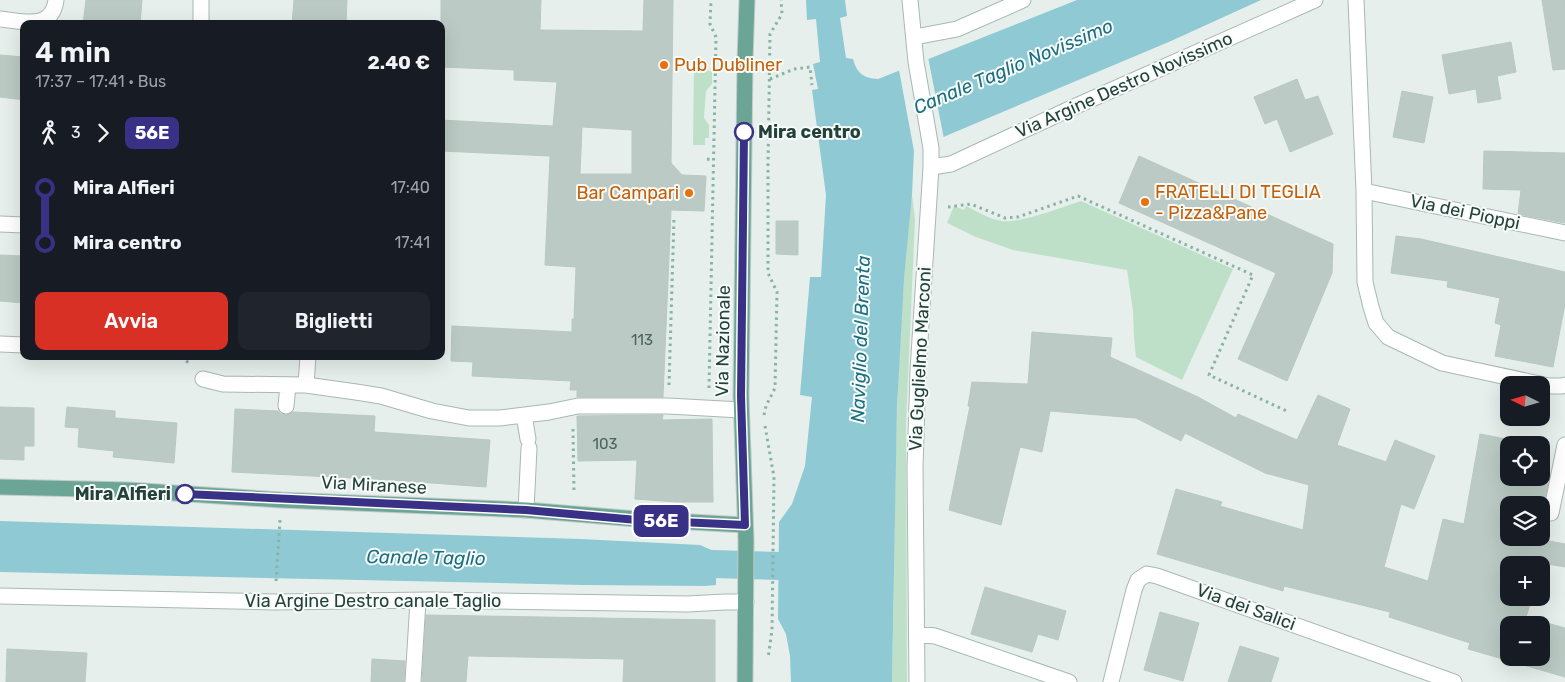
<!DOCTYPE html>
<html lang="it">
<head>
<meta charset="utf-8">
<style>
  :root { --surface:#171b24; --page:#20242c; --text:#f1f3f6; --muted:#9ea1a6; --accent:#d93025 }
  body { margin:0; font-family:Rubik,sans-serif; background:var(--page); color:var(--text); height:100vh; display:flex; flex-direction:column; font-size:19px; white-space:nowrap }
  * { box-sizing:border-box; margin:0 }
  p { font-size:16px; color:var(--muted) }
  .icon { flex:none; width:28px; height:28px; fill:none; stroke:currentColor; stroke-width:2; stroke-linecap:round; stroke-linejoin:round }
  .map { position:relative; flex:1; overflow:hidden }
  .side { position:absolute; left:20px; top:20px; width:425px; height:340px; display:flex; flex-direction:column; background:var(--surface); border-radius:10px; box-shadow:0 5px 20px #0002 }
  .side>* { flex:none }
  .badge { padding:0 10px; border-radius:8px; font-size:18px; line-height:32px }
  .needle { width:32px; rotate:275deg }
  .tools { position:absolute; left:1500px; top:376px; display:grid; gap:10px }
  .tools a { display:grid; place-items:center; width:50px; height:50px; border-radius:10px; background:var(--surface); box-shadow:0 5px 20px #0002; font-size:25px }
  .map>.badge { position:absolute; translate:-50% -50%; box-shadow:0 0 0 2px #fff }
  .legs { display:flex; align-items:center; gap:8px; height:55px; padding:0 15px; font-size:16px }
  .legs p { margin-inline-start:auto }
  .head { display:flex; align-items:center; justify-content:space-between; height:85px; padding:0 15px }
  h1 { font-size:28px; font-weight:600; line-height:38px }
  .action { display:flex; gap:10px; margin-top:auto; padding:10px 15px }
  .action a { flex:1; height:58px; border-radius:10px; background:var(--accent); color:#fff; font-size:20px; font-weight:600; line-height:58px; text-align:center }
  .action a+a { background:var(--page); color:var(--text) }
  ul { padding:0 15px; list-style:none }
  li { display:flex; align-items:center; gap:18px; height:55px; font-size:19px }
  li i { display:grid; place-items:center; width:8px; height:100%; margin:0 6px; background:currentColor }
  li i::after { content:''; width:12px; height:12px; margin:-6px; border:4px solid; border-radius:50%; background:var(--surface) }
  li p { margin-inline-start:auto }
  li:first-child i { background:linear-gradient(#0000 50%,currentColor 0) }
  li:last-child i { background:linear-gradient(currentColor 50%,#0000 0) }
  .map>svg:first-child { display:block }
</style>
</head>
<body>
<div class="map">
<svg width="1565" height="682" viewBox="0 0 1565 682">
  <rect width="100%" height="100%" fill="#e6efeb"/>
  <path fill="#bfe0c8" d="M694 62H708V71H712V84L706 91 704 118 709 125V138H705V145H693Z
    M912 195 915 219 906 424 907 682H892C896 520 893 356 912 195Z
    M1081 201 1233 269 1182 380 1136 357 1134 338 1133 311 1127 270 1013 250 976 237 947 223 954 206 964 210 966 206C978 212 989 219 1002 221 1018 224 1063 207 1081 201Z"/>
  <path fill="#8ec9d4" d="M806 0H845L847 16 840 18 846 58 853 59C857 73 863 78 878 79L1077 0H1261L1171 41 948 135 914 151 912 195 904 279 897 407 892 682H791L790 656 786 634 778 619 779 522 792 504 805 466 812 397 800 395 810 277H821L826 195 812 90 818 89 813 64 820 62 816 19 807 20Z
    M0 521 581 539 700 545 716 552V585L704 586 583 585 0 572Z"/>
  <path fill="#e6efeb" d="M928 57 944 139 924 149 914 151 899 70Z"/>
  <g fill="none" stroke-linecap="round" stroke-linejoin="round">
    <path stroke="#8ec9d4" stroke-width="28" d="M679 563 816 567"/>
  </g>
  <path fill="#bbcac4" stroke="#b8c9c2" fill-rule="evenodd" d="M86 0H142L140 24H83Z
    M294 0H347L346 24H292Z
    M441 0H541L540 30 643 31 644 0H673L671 163 682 175 706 176 704 211 671 210 663 397H577V390H570L571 381 472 376 473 362 451 361 452 326 572 332V319H574L576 267 545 265 550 156 441 151V120L553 126 557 82 514 80V70L441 67ZM582 127 632 130V174H580Z
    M1542 0H1565V69L1553 70Z
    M1511 42 1516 72 1497 76 1501 99 1478 103 1476 89 1449 94 1442 55Z
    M0 55 24 57V100L0 97Z
    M1297 79 1305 100 1318 96 1333 134 1290 152 1277 119 1265 124 1254 97Z
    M1402 91 1433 97 1424 143 1393 137Z
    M1484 151 1565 153V223L1518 214 1521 190 1483 189Z
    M1139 156 1333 244 1332 273 1287 381 1238 359 1276 273 1119 203Z
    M776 221H798V255L776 254Z
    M1396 236 1421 239 1565 272V304L1553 367 1495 356 1501 325 1495 323 1500 298 1447 287 1448 281 1391 273Z
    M0 255 24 256V303L0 301Z
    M1032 332 1112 338 1110 357 1198 397 1236 418 1238 414 1297 440 1318 395 1350 409 1337 445 1386 462 1395 440 1435 456 1414 509 1401 504 1384 567 1428 581 1443 519 1464 524 1480 434 1527 443V445H1509V478H1521L1548 483 1542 511V516L1548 522 1544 540 1565 544V567L1542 563 1541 565H1509V598H1532L1526 617 1565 628V677L1468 649 1470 643 1389 617 1390 612 1284 586 1283 591 1157 554 1176 489 1222 502 1220 506 1303 530 1309 485 1265 473 1185 433 1181 441 1136 418 1050 411 1042 452 1020 447 1001 525 949 510 970 406H968L972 382 1028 384ZM1509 505H1541V538H1509ZM1509 625H1541V658H1509Z
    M0 407 34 408V446H24V460L0 459Z
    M67 407 115 411V418L177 423 174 463 113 457 114 451 78 447 79 428 65 427Z
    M235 409 278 411 281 414 286 415 293 412 375 416 374 432 490 440 486 487 391 480 232 472Z
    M663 415 662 420 712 419 713 502H676L635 499 637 460 578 461 577 416Z
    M985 587 1066 611 1058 640 1038 634 1032 652 971 634Z
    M1160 612 1199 623 1183 681 1144 670Z
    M426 615 715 620V682H623L624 659 468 656 466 682H422Z
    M1240 646 1279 658 1271 682H1228Z
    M7 649 87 653 85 682H6Z
    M372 659 405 661 404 682H371Z"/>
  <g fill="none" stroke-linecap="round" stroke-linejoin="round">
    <defs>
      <path id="minor" d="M201 0V24
        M910 0 916 62 931 148V167L918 371 915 467 917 682
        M1356 0 1364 191 1365 282 1371 307 1376 323 1388 337 1442 363 1549 386H1562L1565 385
        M0 19C23 21 52 31 56 0
        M915 37 957 29 1023 0
        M931 167 951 164 1076 106 1315 0
        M1364 191 1565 233
        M0 224 24 225
        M0 344 24 345
        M203 379 223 384 306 385 356 392 381 396 432 411 469 418H500L549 412 578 406H668L741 410
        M306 385 308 356
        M286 406 288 385
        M524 415 528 439
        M526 510 529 448
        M1551 513 1565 445
        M0 596 275 602 430 600 687 604 725 602H746
        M917 634 935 636 1069 682
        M413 682 418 601
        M1111 682 1134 590 1138 580 1147 574 1157 576 1454 682"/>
      <path id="major" d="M0 487 128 490 281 500 526 510 637 519 745 525
        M745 682 746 540 741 396 745 61 747 0"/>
    </defs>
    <use href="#minor" stroke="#a8b8b2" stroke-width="17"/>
    <use href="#major" stroke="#c2cac8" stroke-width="17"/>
    <path stroke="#86b3a5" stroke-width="3" stroke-dasharray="2.5 4" stroke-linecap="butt" d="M770 79 794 69 810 67 812 85
      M707 159 713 160
      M948 207 971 204 1005 218 1018 217 1078 196 1253 275 1209 375 1289 412
      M182 356 190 365
      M669 385 674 218
      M709 388 716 37 710 24 711 0
      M764 415 766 406 775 388 777 292 768 273V165L770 34 782 14 781 0
      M765 426 774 477 772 630 768 659
      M573 429 574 493
      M276 581 280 520"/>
    <use href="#minor" stroke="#fff" stroke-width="15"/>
    <use href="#major" stroke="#6aa596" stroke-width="15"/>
  </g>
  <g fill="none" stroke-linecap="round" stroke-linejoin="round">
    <defs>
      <path id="line-1" d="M185 494 526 510 637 520 745 525 741 396 744 132"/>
    </defs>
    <use href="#line-1" stroke="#fff" stroke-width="11"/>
    <use href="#line-1" stroke="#393185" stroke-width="8"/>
  </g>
  <g fill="#e8710a" stroke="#f7fbf9" stroke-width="2">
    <circle cx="664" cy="65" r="5"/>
    <circle cx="689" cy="193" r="5"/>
    <circle cx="1145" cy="202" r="5"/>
  </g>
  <g fill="#fff" stroke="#393185" stroke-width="2.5">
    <circle cx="744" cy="132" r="9"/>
    <circle cx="185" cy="494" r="9"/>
  </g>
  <g text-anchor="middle" stroke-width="4" stroke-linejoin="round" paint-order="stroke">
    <g font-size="15" fill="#4a645c">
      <text x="642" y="345">113</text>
      <text x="605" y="449">103</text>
    </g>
    <g font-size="18" fill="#c56008" stroke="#f7fbf9" text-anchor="start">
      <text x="674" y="71">Pub Dubliner</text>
      <text x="1155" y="198">FRATELLI DI TEGLIA<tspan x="1155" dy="21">- Pizza&amp;Pane</tspan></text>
      <text x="679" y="199" text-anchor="end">Bar Campari</text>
    </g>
    <g font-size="18" fill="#24423a" stroke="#f7fbf9">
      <text transform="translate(1124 85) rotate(-24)" y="6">Via Argine Destro Novissimo</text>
      <text transform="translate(1465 212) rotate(12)" y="6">Via dei Pioppi</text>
      <text transform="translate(723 341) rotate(-89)" y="6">Via Nazionale</text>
      <text transform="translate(920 359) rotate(-87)" y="6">Via Guglielmo Marconi</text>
      <text transform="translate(374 485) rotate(3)" y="6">Via Miranese</text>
      <text x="373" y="607">Via Argine Destro canale Taglio</text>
      <text transform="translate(1246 607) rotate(20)" y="6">Via dei Salici</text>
    </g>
    <g font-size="18" font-weight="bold" fill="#24423a" stroke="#f7fbf9" text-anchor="start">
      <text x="758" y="138">Mira centro</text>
      <text x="171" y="500" text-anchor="end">Mira Alfieri</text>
    </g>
    <g font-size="19" font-style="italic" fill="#1c6f80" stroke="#f7fbf9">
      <text transform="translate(1013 66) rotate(-23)" y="7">Canale Taglio Novissimo</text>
      <text transform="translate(860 339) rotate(-88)" y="7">Naviglio del Brenta</text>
      <text transform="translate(426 557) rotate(1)" y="7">Canale Taglio</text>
    </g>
  </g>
</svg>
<div class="tools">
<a><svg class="needle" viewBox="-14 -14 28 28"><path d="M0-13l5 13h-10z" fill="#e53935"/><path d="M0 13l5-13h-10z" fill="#9ea1a6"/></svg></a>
<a><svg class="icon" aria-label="locate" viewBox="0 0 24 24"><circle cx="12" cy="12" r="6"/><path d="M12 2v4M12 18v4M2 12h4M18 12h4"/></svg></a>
<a><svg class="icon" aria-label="layers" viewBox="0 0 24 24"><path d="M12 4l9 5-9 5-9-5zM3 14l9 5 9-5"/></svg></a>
<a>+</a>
<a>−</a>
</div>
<b class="badge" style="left:661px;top:521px;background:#393185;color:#fff">56E</b>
<section class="side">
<div class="head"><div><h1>4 min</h1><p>17:37 – 17:41 · Bus</p></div><b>2.40 €</b></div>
<div class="legs"><svg class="icon" aria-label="walk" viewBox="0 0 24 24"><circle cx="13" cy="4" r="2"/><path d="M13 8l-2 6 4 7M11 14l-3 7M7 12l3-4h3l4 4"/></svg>3<svg class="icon" aria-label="forward" viewBox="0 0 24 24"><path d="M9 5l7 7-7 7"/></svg><b class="badge" style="background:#393185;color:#fff">56E</b></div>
<ul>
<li><i style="color:#393185"></i><b>Mira Alfieri</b><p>17:40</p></li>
<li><i style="color:#393185"></i><b>Mira centro</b><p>17:41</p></li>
</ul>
<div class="action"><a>Avvia</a><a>Biglietti</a></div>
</section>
</div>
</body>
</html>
